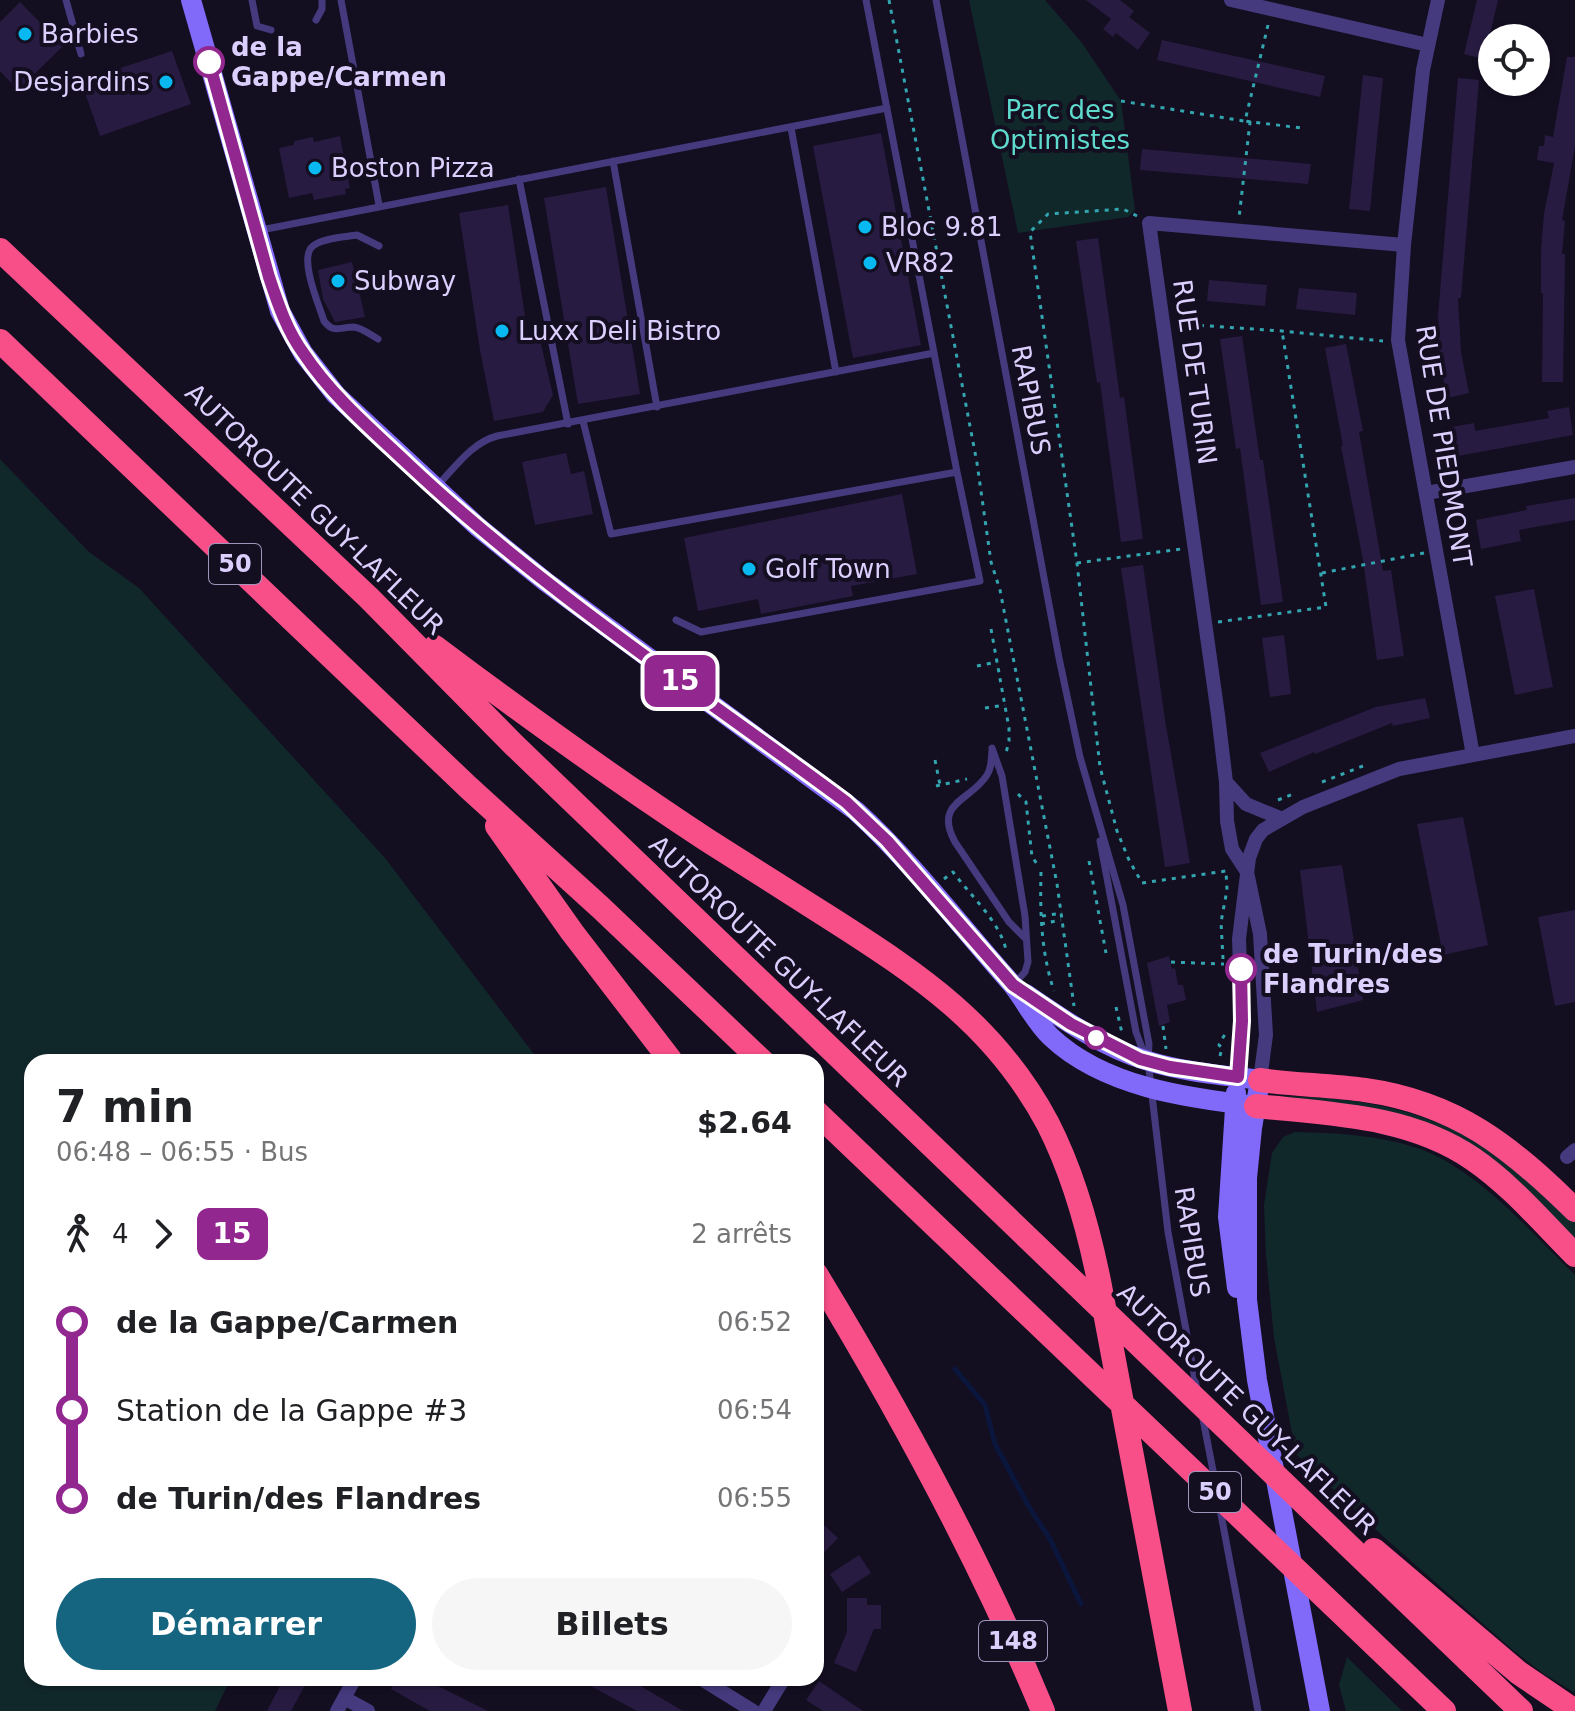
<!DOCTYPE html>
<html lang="fr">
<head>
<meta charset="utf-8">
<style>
  :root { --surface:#fff; --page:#f6f6f6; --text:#202124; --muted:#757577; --accent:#156580 }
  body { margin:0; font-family:"DejaVu Sans",sans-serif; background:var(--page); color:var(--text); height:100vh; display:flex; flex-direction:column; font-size:30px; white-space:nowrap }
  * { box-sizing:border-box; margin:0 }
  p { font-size:26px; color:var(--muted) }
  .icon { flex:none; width:44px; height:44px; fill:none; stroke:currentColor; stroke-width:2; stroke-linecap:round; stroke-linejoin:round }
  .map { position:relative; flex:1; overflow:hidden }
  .sheet { position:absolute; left:24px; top:1054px; width:800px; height:632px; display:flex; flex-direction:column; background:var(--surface); border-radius:24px; box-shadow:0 2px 6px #0004 }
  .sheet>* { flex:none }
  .badge { padding:0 16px; border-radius:12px; font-size:28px; line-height:52px }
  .fabs { position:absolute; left:1478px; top:24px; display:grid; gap:16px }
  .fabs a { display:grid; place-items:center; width:72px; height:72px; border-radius:50%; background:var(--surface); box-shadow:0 2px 6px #0004; font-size:40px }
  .map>.badge { position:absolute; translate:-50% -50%; box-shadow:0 0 0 4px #fff }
  .legs { display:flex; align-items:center; gap:12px; height:88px; padding:0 32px; font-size:26px }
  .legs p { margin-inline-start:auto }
  .headline { display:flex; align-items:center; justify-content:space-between; height:136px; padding:0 32px }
  h1 { font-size:44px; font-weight:800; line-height:60px }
  .action { display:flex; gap:16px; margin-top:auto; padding:16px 32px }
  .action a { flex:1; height:92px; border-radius:48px; background:var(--accent); color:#fff; font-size:32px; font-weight:800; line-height:92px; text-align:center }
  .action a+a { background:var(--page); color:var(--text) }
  ul { padding:0 32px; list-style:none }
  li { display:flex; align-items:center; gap:28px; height:88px; font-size:30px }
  li i { display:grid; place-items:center; width:12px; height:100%; margin:0 10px; background:currentColor }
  li i::after { content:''; width:20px; height:20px; margin:-10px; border:6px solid; border-radius:50%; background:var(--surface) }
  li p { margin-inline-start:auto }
  li:first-child i { background:linear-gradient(#0000 50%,currentColor 0) }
  li:last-child i { background:linear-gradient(currentColor 50%,#0000 0) }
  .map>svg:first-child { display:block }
</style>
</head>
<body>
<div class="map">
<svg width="1575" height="1711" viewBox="0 0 1575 1711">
  <rect width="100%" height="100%" fill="#140e21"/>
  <path fill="#11282b" d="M969 0H1045L1082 43 1121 101 1135 210 1128 217 1018 233Z
    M0 459 89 552 139 588 385 858 540 1062H32V1678H231L215 1711H0Z
    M1280 1096C1373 1097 1447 1114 1522 1171 1541 1185 1558 1205 1575 1222V1244L1496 1166 1278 1098Z
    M1295 1132C1335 1133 1379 1135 1417 1148 1475 1167 1532 1233 1575 1275V1693L1544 1674 1514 1651 1387 1540 1296 1454 1274 1338 1266 1255 1264 1205 1272 1153 1283 1137Z
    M1347 1657 1402 1711H1346L1339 1685Z"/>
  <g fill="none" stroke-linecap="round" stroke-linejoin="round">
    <path stroke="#0b163d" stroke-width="5" d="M955 1369 985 1405 995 1444 1029 1507 1050 1539 1081 1604"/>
  </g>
  <path fill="#281b41" d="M1086 0H1120L1134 11 1129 17 1150 33 1138 50 1116 33 1113 37 1103 29 1111 19Z
    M1477 0H1498L1484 59 1464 54Z
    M20 2 63 46 18 90 0 71V22Z
    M1162 40 1325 76 1320 97 1157 60Z
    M172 51 191 104 100 136 81 81Z
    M1567 57H1575V146L1562 220 1565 221 1562 254H1565L1563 382H1542L1543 293H1541V250L1544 214 1554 163 1537 160 1539 146H1544L1545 135 1553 137Z
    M1363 75 1383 78 1370 211 1349 209Z
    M1458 78 1479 80 1461 298H1458L1461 352 1469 393 1447 398 1440 362 1438 316Z
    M881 133 921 345 853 358 813 146Z
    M340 136 350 188 345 189 346 194 314 200 312 193 289 198 279 148 294 145V141L313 137 314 142Z
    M1142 149 1311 164 1308 184 1140 170Z
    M606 187 640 394 578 404 544 198Z
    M508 205 529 342 540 340 553 395 543 412 494 421 480 350 459 213Z
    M1098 238 1120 398 1124 397 1143 539 1121 542 1100 382 1097 383 1076 241Z
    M352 262 365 317 335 322 323 299 318 270Z
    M1209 280 1267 285 1265 306 1207 301Z
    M1299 288 1357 293 1355 315 1296 309Z
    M1242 336 1260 460H1263L1283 602 1261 605 1240 448 1236 449 1220 339Z
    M1346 344 1363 431 1359 432 1383 571 1391 570 1404 656 1377 660 1363 560 1341 446H1343L1325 348Z
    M1569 407 1573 435 1458 456 1452 427 1474 423 1475 431 1549 418 1547 411Z
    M566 453 571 474 584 471 593 514 535 525 522 462Z
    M902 494 917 574 851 586 853 596 761 614 758 599 698 611 684 538Z
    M1575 498V520L1519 530 1521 541 1481 549 1476 520 1527 510 1526 506Z
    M1143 565 1165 720 1190 863 1165 867 1121 568Z
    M1534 589 1553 687 1515 695 1495 596Z
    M1284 635 1291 694 1270 697 1262 638Z
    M1425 698 1430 718 1393 726 1392 723 1315 754 1314 752 1269 772 1260 753 1376 707Z
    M1463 817 1488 945 1443 955 1417 824Z
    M1342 865 1363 1000 1317 1012 1300 870Z
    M1575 910V1002L1555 1006 1538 917Z
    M1169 956 1172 969 1175 968 1178 985H1183L1186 1000 1167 1005 1170 1022 1159 1026 1147 963Z
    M822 1523 838 1538 816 1561V1530Z
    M859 1555 871 1573 842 1592 830 1574Z
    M847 1598H867V1605H881V1629H874L856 1672 834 1663 847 1632Z
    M284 1678H309L291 1711H267Z
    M397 1678H422L488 1711H430L391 1689Z
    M576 1678H627L683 1711H637Z
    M819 1681 863 1711H823L806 1700Z"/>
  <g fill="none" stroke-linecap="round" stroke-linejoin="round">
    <path stroke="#32a5af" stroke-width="3" stroke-dasharray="4 6" stroke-linecap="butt" d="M889 0 977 463 991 562 1000 590 1057 884 1074 1006
      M1268 25 1245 121 1301 128
      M1121 101 1250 122 1239 218
      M1137 216 1123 209 1048 214 1030 232 1077 563 1100 767 1117 831 1129 860 1142 883 1226 871
      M1180 324 1282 331 1383 341
      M1077 563 1181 549
      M1322 573 1424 553
      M1218 622 1326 607 1282 331
      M991 629 1009 728V741L1006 753
      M977 666 997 662
      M985 708 1005 705
      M935 760 940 785
      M1322 782 1363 766
      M936 786 967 779
      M1018 794 1026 802 1032 857 1037 864
      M1278 800 1293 794
      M1089 861 1106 953
      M1041 872C1040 913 1041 952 1054 991
      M944 879 953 872C970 895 1000 922 1006 950
      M1042 916 1062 913
      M1041 924 1061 920
      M1223 959 1221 922 1227 890 1226 871
      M1171 962 1224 964
      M1116 1007 1122 1033
      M1163 1026 1166 1049
      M1220 1056 1222 1048 1219 1045 1225 1034"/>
    <path stroke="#463a7e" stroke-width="7" d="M66 0 81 54
      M252 0 257 26 271 30
      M341 0 379 205
      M936 0 1059 658 1080 757 1123 905 1149 1044 1148 1061 1168 1232 1197 1390
      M316 20 322 9V0
      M791 128 836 372
      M613 161 657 407
      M519 179 568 424
      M261 230 887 108
      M378 339C371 335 362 328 354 327 339 327 334 334 324 321 319 305 298 257 313 246 322 238 345 237 357 235L379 246
      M583 421 611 534 957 472 866 0
      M436 487C455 468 471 443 497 436L934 353
      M676 620 701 632 980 581 957 472
      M992 748 1002 776 1025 916 1028 962 1025 972 1014 984
      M992 750C991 760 992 767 987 775 971 801 933 802 955 842L1009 922 1025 938
      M1100 841 1136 1032 1145 1056
      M1202 1414 1215 1481
      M1220 1509 1258 1711"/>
    <path stroke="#463a7e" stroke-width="14" d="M1231 0 1428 45
      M1438 0 1423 70 1404 245 1398 340 1473 755
      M1426 493 1575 467
      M1226 782 1246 804 1280 818
      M1238 1077 1242 1021 1239 939 1249 858 1256 839 1263 830 1303 807 1399 769 1575 736
      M1260 1080 1266 1035 1260 934 1247 872 1232 849 1227 821 1226 782 1218 715 1149 223 1404 245
      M1567 1157 1575 1150
      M700 1678 753 1711
      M344 1698 368 1711
      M337 1711 355 1678
      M764 1711 784 1678"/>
    <path stroke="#816afa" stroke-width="20" d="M191 0 280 311 303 353 336 395 478 527 546 582 856 811C913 863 960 926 1011 983 1025 1000 1035 1022 1051 1037 1104 1087 1187 1098 1256 1106
      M1026 994C1063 1019 1102 1047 1145 1060 1182 1072 1222 1075 1260 1080L1252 1128 1247 1178V1300L1257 1380 1320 1711
      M1236 1093 1228 1217 1237 1288"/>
    <path stroke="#f94f89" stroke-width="24" d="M0 250 369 598 514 745 1521 1711
      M0 341 469 788 600 907 763 1062
      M435 647C524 714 614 779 707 840 748 866 789 892 830 918 921 976 996 1026 1048 1124 1074 1175 1089 1230 1100 1286L1180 1711
      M497 826 572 932 672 1062
      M1260 1080C1295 1085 1330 1085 1365 1090 1457 1103 1511 1147 1575 1210
      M1256 1106C1330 1114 1409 1115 1473 1159 1511 1185 1542 1222 1575 1255
      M816 1112 1444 1711
      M816 1274C901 1414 980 1559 1043 1711
      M1374 1550 1519 1673 1575 1711"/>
  </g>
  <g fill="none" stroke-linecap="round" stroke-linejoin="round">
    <defs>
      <path id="line-1" d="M209 62 269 277C278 304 287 331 304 354 332 396 372 430 408 464 543 591 698 692 846 802L887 841 1013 985 1071 1024 1140 1059 1170 1067 1238 1077 1242 1021 1241 969"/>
    </defs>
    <use href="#line-1" stroke="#fff" stroke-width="18"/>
    <use href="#line-1" stroke="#922790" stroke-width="12"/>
  </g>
  <g fill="#08b9f1" stroke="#140e21" stroke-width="3">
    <circle cx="25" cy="34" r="8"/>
    <circle cx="166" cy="82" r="8"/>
    <circle cx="315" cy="168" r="8"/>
    <circle cx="865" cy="227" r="8"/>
    <circle cx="870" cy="263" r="8"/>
    <circle cx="338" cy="281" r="8"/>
    <circle cx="502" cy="331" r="8"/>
    <circle cx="749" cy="569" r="8"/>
  </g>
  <g fill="#fff" stroke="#922790" stroke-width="4">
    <circle cx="209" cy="62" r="14"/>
    <circle cx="1241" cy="969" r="14"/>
    <circle cx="1096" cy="1038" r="10"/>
  </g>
  <g text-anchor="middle" stroke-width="8" stroke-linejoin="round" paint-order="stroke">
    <g fill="#140e21" stroke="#9f95bb" stroke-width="2">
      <rect x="209" y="544" width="52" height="40" rx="6"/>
      <rect x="1189" y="1472" width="52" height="40" rx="6"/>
      <rect x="979" y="1621" width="68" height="40" rx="6"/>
    </g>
    <g font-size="24" font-weight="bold" fill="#dbcffd">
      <text x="235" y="572">50</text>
      <text x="1215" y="1500">50</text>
      <text x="1013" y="1649">148</text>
    </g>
    <g font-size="26" fill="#dbcffd" stroke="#140e21" text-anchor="start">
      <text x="41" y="43">Barbies</text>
      <text x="150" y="91" text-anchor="end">Desjardins</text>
      <text x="331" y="177">Boston Pizza</text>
      <text x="881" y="236">Bloc 9.81</text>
      <text x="886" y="272">VR82</text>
      <text x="354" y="290">Subway</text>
      <text x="518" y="340">Luxx Deli Bistro</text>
      <text x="765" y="578">Golf Town</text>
    </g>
    <g font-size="26" font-weight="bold" fill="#dbcffd" stroke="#140e21" text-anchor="start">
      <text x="231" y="56">de la<tspan x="231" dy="30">Gappe/Carmen</tspan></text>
      <text x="1263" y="963">de Turin/des<tspan x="1263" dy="30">Flandres</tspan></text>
    </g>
    <g font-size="26" fill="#5edbcd" stroke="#140e21">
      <text x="1060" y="119">Parc des<tspan x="1060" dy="30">Optimistes</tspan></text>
    </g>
    <g font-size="26" fill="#dbcffd" stroke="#140e21">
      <text transform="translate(1195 372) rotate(82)" y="9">RUE DE TURIN</text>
      <text transform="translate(1031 400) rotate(79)" y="9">RAPIBUS</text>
      <text transform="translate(1444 446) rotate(81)" y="9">RUE DE PIEDMONT</text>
      <text transform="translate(315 509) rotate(44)" y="9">AUTOROUTE GUY-LAFLEUR</text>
      <text transform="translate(779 961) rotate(44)" y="9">AUTOROUTE GUY-LAFLEUR</text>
      <text transform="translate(1192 1242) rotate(81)" y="9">RAPIBUS</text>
      <text transform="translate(1247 1409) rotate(44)" y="9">AUTOROUTE GUY-LAFLEUR</text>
    </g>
  </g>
</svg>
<div class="fabs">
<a><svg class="icon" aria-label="locate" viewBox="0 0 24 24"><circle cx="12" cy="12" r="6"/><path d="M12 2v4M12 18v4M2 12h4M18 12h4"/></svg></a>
</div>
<b class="badge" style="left:680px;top:681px;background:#922790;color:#fff">15</b>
<section class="sheet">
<div class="headline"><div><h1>7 min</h1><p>06:48 – 06:55 · Bus</p></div><b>$2.64</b></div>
<div class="legs"><svg class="icon" aria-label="walk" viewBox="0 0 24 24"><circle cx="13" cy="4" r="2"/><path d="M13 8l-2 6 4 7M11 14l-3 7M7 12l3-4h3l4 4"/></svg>4<svg class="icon" aria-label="forward" viewBox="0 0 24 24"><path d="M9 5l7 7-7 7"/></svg><b class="badge" style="background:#922790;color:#fff">15</b><p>2 arrêts</p></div>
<ul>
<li><i style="color:#922790"></i><b>de la Gappe/Carmen</b><p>06:52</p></li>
<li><i style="color:#922790"></i><span>Station de la Gappe #3</span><p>06:54</p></li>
<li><i style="color:#922790"></i><b>de Turin/des Flandres</b><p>06:55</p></li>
</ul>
<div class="action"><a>Démarrer</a><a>Billets</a></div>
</section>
</div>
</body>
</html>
